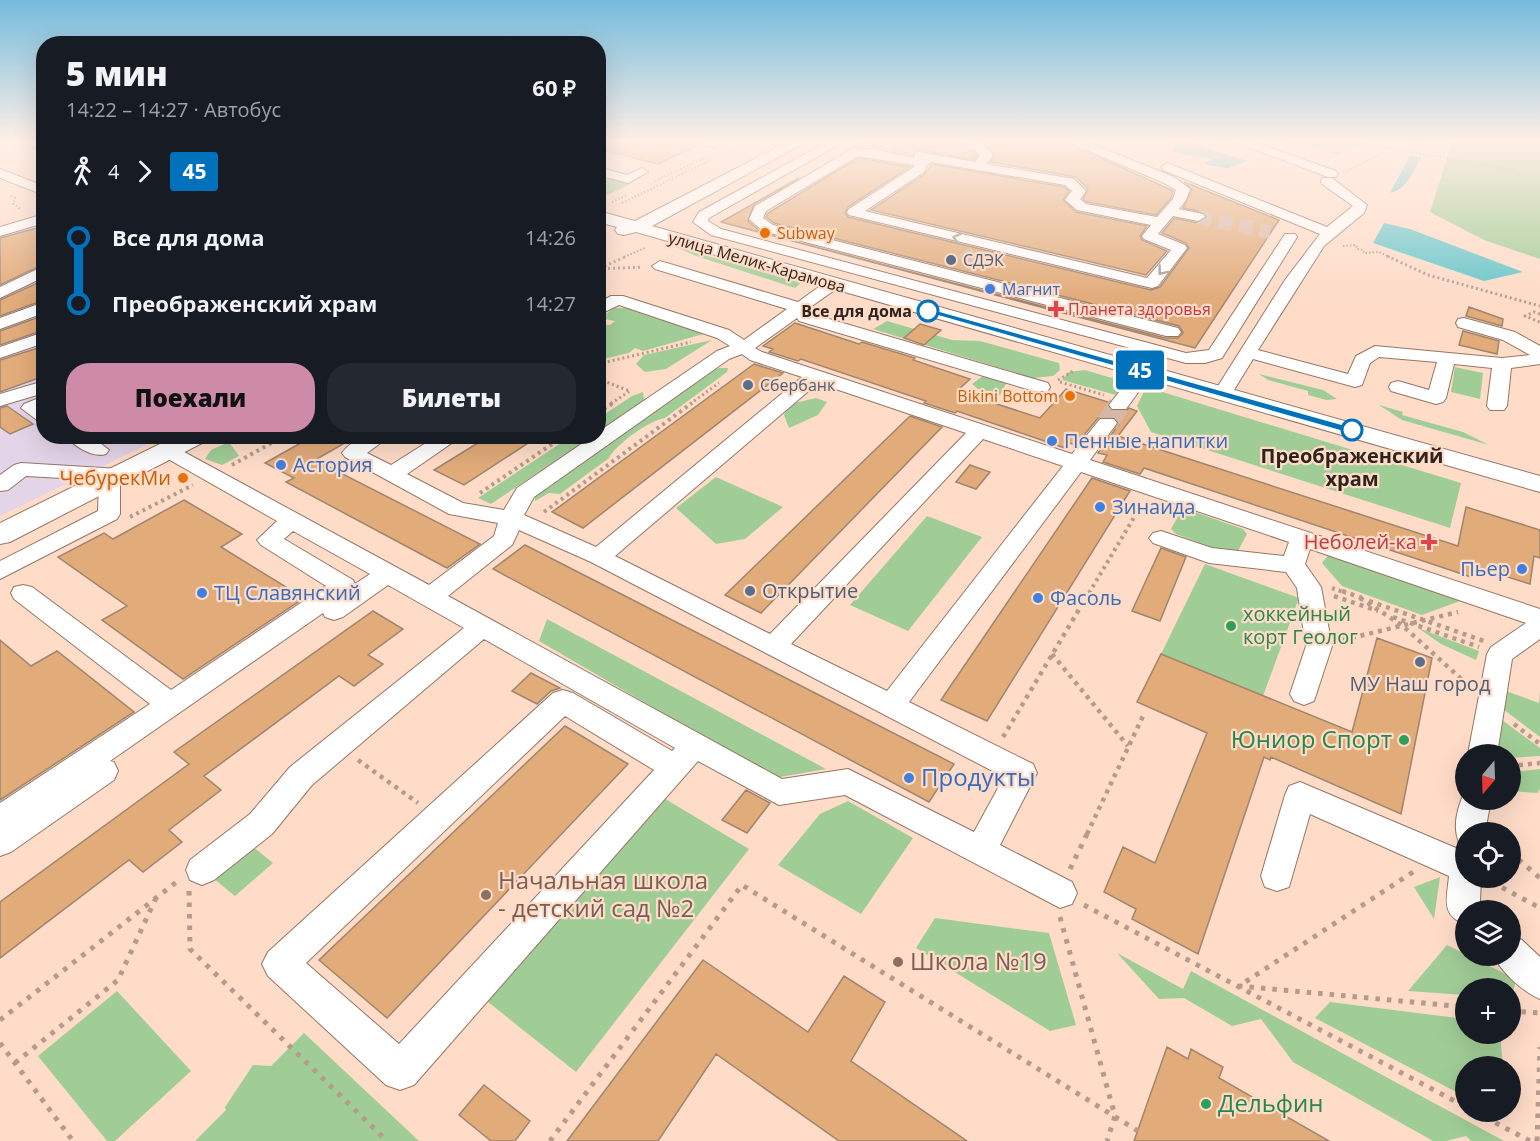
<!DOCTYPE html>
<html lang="ru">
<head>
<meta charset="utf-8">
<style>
  :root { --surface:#171b24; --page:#242831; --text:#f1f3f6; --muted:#9ea1a6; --accent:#ce8ba8 }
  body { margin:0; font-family:"Open Sans",sans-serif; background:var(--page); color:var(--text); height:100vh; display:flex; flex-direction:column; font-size:22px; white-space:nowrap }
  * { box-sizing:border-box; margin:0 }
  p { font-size:20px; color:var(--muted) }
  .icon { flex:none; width:33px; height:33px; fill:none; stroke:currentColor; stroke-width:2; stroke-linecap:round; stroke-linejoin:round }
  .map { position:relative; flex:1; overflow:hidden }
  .side { position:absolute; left:36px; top:36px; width:570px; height:408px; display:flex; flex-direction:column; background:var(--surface); border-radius:24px; box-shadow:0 6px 24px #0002 }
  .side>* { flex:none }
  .badge { padding:0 12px; border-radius:4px; font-size:21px; line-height:39px }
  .needle { width:39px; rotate:199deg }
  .buttons { position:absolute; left:1455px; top:744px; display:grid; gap:12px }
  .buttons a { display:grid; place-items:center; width:66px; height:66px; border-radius:50%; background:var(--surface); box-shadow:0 6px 24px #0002; font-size:30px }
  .map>.badge { position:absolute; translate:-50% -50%; box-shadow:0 0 0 3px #fff }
  .legs { display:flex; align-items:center; gap:9px; height:66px; padding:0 30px; font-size:20px }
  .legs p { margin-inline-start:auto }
  .headline { display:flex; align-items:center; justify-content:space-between; height:102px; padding:0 30px }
  h1 { font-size:33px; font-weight:800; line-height:45px }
  .action { display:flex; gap:12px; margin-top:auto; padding:12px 30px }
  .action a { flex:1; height:69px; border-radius:24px; background:var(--accent); color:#111; font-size:24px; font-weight:800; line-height:69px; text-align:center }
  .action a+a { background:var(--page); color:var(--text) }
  ul { padding:0 30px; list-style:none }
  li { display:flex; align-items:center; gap:21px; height:66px; font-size:22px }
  li i { display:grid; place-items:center; width:9px; height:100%; margin:0 8px; background:currentColor }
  li i::after { content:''; width:15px; height:15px; margin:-8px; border:4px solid; border-radius:50%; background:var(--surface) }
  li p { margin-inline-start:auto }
  li:first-child i { background:linear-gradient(#0000 50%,currentColor 0) }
  li:last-child i { background:linear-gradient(currentColor 50%,#0000 0) }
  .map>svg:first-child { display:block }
</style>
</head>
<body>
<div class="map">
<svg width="1540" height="1141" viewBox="0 0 1540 1141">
  <rect width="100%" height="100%" fill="#fedcc8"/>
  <path fill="#e3d4e7" d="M43 238 44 436 163 437 0 516V252Z"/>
  <path fill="#a0cd96" d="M1248 141H1361L1368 147 1349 148 1339 155 1298 144Z
    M1452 141H1540V259L1484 240 1430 212Z
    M599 173 634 182 599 199Z
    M674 246 801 283 795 288 696 256Z
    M614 308H630L707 333 643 351 635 348 629 353 599 360 598 356 605 352 599 349V324L610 325 615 321 600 318Z
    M887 321 952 340 980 341 1059 363 1060 370 1053 376 1033 378 873 329Z
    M712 340 666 369 645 372 636 364 644 355Z
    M1455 367 1483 373 1480 399 1451 392Z
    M718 368H728L727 372 665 418C650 420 616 444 609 458L560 494 549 493 535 501V493Z
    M1085 370 1122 381 1124 387 1116 395 1062 380 1069 372Z
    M1259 374 1323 390 1337 399 1326 400 1308 395V391L1268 380Z
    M984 375 1007 382 1000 395 978 389 972 384Z
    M1146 387 1461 483 1450 528 1151 432 1137 406Z
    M643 392 644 401 599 432V418L632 396Z
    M816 398 827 402 818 415 789 428 784 415 790 404Z
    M1379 405 1403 412 1402 415 1463 432 1489 445 1402 420Z
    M570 437H591L491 504 478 498Z
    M229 442 239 456 222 465 205 459 211 450Z
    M716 477 783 507 745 539 716 544 676 508Z
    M1189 510 1243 529 1247 534 1237 553 1230 554 1176 534 1171 529 1181 511Z
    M927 516 982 537 908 631 850 605Z
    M1329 554 1460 601 1422 615 1342 586 1322 563Z
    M1205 564 1299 598 1263 696 1161 654Z
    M547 619 826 769 774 778 539 641Z
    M1418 628 1479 651 1476 660 1441 644Z
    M1506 691 1539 703 1540 691V737L1499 706Z
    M1498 717 1540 748V756L1511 758 1510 754H1492Z
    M1540 769V789L1537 793 1511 791V772Z
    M662 797 749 849 576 1072 483 998Z
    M848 801 913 838 861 914 778 865 820 814Z
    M252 846 273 863 235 896 213 878Z
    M1440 877 1434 919 1414 887Z
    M935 918 1049 933 1076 1025 1050 1031 916 948Z
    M1447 945 1516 979 1512 998 1510 988H1466L1465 995 1408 991Z
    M1117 953 1183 989 1191 971 1504 1141H1471L1466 1136 1446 1141H1433L1293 1062 1261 1019 1232 1026 1184 998 1159 999Z
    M117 991 191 1071 115 1141H107L38 1056Z
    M1330 1002 1465 1019 1466 1034H1500L1503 1066H1466L1465 1094 1462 1095 1315 1018Z
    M304 1033 419 1141H195L226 1110 225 1107 253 1065 271 1066Z"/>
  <path fill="#66c6cb" d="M1160 141H1192L1194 145 1248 161 1228 168 1207 165 1205 163 1212 159C1196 154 1189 158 1173 151V146Z
    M1410 155 1421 157C1414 171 1407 189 1390 193Z
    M1384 223 1410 229 1523 272 1484 281 1373 243Z"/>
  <path fill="#e1ab7a" stroke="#a0856e" stroke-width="1.5" d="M598 141H693L699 145 658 164 598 149Z
    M862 141H956L977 155 974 160 919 150 914 151 912 155 873 147H853Z
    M983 141H1064L1173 191 1171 198 1156 215 1087 202 1083 199 1088 189 1076 177 990 162 995 155Z
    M858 158 910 167 848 207 845 213 848 217 1151 290 1160 287 1189 248 1186 243 1162 233 1174 218 1198 223 1207 218 1203 212 1183 208 1192 190 1184 182 1279 220 1195 348 721 222 799 178 754 204 748 221 762 233 1165 338H1178L1183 333 1179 326 774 223 766 217 768 213Z
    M932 164 1064 187 1069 191 1063 200 1076 212 1147 226 1140 236 1142 240 1167 251 1146 275 871 210 925 174Z
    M44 226V264L0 285V238Z
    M44 280V300L0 316V300Z
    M1469 307 1503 319 1502 326 1466 316Z
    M42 316 44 330 0 345V331Z
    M795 323 859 344 862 342 915 358 913 360 970 379 957 391 1040 418 1066 389 1108 402 1107 406 1112 411H1126L1129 408 1137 411 1118 436 1458 546 1466 507 1540 530V558L1534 556 1530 584 1473 566 1471 577 1144 468 1140 474 1103 462 1107 455 1098 453 1119 424 1114 417 1098 418 1076 445 1069 443 1065 448 957 411 955 413 924 403 926 401 801 359 798 361 769 352 773 349 763 346Z
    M920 324 941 330 924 345 904 338Z
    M1463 331 1499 341 1497 354 1459 345Z
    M44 346V376L0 392V360Z
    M754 364 783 373 583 528 552 512Z
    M7 406 33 424 10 434 0 427V408Z
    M910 416 942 427 761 613 725 595Z
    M313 436H357L315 460 480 544 447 568 286 482 294 478 265 463Z
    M489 436H539L464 485 434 470Z
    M970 465 990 472 976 489 956 482Z
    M1092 478 1130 491 987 721 941 700Z
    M184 500 242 534 221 547 304 598 183 679 102 620 127 606 58 557 104 533 113 539Z
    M525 545 772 671 954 764 929 802 493 569Z
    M1161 548 1186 557 1160 621 1132 611Z
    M373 611 403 629 368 655 383 664 354 686 339 676 204 776 221 790 169 830 182 842 143 872 129 860 0 958V902L189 764 174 752Z
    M1377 638 1432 658 1401 814 1271 757 1270 760 1264 757 1198 954 1132 919 1136 909 1104 892 1123 847 1155 863 1207 733 1137 702 1161 654 1352 732Z
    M0 640 31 666 57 651 134 712 0 800Z
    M531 673 560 688 551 691 537 704 512 691Z
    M565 726 628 764 387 1018 319 960Z
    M746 790 770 803 747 833 722 820Z
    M703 960 808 1032 844 976 885 1002 851 1061 967 1141H839L716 1054 658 1141H567Z
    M1167 1047 1188 1059 1191 1049 1223 1067 1219 1078 1329 1141H1134Z
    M484 1085 530 1121 515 1141H491L459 1115Z"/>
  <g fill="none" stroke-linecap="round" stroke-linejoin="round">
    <path stroke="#d5b7a6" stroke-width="14" stroke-dasharray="14 7" stroke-linecap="butt" d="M859 143 919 156
      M1198 217 1270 232
      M970 257 975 253"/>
    <path stroke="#d5b7a6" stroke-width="17" stroke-dasharray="17 8" stroke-linecap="butt" d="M963 263 972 256"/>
    <path stroke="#d5b7a6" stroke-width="22" stroke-dasharray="22 11" stroke-linecap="butt" d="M1107 423 1119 405"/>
    <defs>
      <path id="minor" d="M20 141 44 144V151L22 143Z
        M695 141H718L720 144 714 148Z
        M829 141H845L709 218 708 221 721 229 1186 353 1209 350 1285 234H1295L1297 237 1222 358 1205 363H1186L711 235 693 222 699 212Z
        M958 141H979L993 155 986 164 1074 179 1086 191 1080 199 1086 204 1157 217 1173 199 1176 190 1164 183 1066 141H1084L1174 177 1190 189 1186 200 1179 209 1203 214 1205 217 1198 221 1173 216 1158 234 1185 245 1187 248 1158 286 1152 288 849 215 847 212 849 209 914 167V165L858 156 766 211 763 218 773 225 1178 328 1181 332 1178 336H1166L763 231 749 219 755 206 852 149H873L914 158 915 153 919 152 975 162 980 155 971 147ZM931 162 1065 185 1072 191 1065 200 1077 210 1151 225 1142 236 1144 239 1171 250 1147 278 865 211 924 172 927 165Z
        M1232 141H1251L1336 171 1338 174 1336 177H1328Z
        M1167 163 1327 227 1353 206 1322 184 1321 181 1322 178H1332L1367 205 1364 213 1324 246 1258 350 1348 374 1356 356 1375 346 1502 358 1530 355 1503 340 1458 327 1456 323 1458 319 1464 318 1515 332 1540 346V364L1511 368 1507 406 1504 410H1490L1487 406 1492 368 1454 364 1446 398 1443 402 1436 404 1391 391 1389 387 1391 383 1398 381 1429 390 1437 362 1379 357 1370 363 1362 385 1355 387 1253 359 1229 398H1215L1213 394 1285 280 1320 234 1163 170 1161 167Z
        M598 167 627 175 642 168 648 172 628 183 598 175Z
        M0 169 44 186V195L0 178Z
        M44 214V223L0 236V227Z
        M660 261 798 302 827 281H839L841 284 839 287 809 308 812 314 1048 383 1050 387 1048 391H1034L799 321 797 318 755 348 762 352 1072 454 1100 419H1114L1117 423 1090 460 1540 609V639L1512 659 1497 754H1468L1487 654 1491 647 1526 623 1310 549 1305 564 1321 587 1332 646 1314 701 1304 705 1294 701 1290 694 1306 646 1297 588 1286 572 1209 563 1153 543 1149 538 1153 533 1161 531 1212 548 1284 556 1289 542 1081 472 909 702 1033 764 1037 773 1000 845 1072 882 1077 893 1072 904 1060 908 845 795 779 805 698 761 414 1085 400 1090 386 1085 268 976 262 964 268 952 553 693 563 690 573 693 672 751 675 748 484 639 312 785 272 834 214 880 202 885 190 880 186 870 190 860 250 814 290 767 464 628 388 585 343 617 334 620 325 617 323 613 110 761 114 762 118 771 114 780 11 852 0 856V803L150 704 14 599 11 593 14 587 23 585 32 587 171 690 326 586 261 545 257 540 277 521 161 455 158 451 161 447 168 445 175 447 429 585 494 536 498 523 449 514 345 457 342 453C353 437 372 436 390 436L367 453 391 465 437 436H462L407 474 463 503 504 510 517 488 593 436H598V432L717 351 730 346 717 338 619 305 598 315V303L611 296H623L729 330 744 340 787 309 655 269 652 266ZM742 354 750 360 802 377 596 547 524 515 534 497 729 359ZM818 383 966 433 770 634 615 556ZM983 439 1063 466 887 691 791 644ZM519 530 591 562 1004 777 974 832 848 769 782 779 448 596 512 545ZM293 531 370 574 355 584 353 580 284 539ZM565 716 654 770 399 1044 306 963Z
        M44 266V277L0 298V287Z
        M44 302V313L0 329V318Z
        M44 332V343L0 358V347Z
        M1144 366 1150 368 1153 372 1126 409H1112L1109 405 1112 401 1138 368Z
        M44 381V393L0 406V394Z
        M44 396V422L37 420 21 408 24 404Z
        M66 436H91L109 450 106 454C93 458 75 447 66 436Z
        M21 463 120 469 128 470 131 475 128 480 120 481V514L117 519 0 579V561L98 511 99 480 26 476 8 490 0 491V475L14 465Z
        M1300 782 1456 848 1466 845V878H1481L1480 901 1484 910H1466V925C1440 915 1447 899 1449 876L1310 814 1289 887 1277 891 1265 887 1261 876 1285 795 1289 786Z
        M1465 791 1466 800H1491L1485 832H1466V844L1459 842C1452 826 1458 806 1465 791Z
        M1510 935 1522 940 1540 957V999C1522 991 1502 973 1494 956H1510Z"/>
      <path id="major" d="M789 141H808L652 226 1540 476V492L636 232 624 235 618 234 615 230 617 227 598 222V211L635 221Z
        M176 436H209L206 441 10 542 0 544V523Z"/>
    </defs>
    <use href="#minor" stroke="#957665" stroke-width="2"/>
    <use href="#major" stroke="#957665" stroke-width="2"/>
    <path stroke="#b69b8c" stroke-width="2" stroke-dasharray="1.5 2" stroke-linecap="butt" d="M731 146 740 141
      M1378 146 1514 170
      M729 152 750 141
      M1347 171 1382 153 1373 141
      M655 181 705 158
      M11 196 15 198 13 204 21 209
      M612 202 627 195
      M622 203 711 160
      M1343 246 1356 245 1357 249 1363 250 1364 253 1379 252 1390 257
      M624 257 645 248"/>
    <path stroke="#b69b8c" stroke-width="3" stroke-dasharray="2 3" stroke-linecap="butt" d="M1387 256 1428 275 1540 306
      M600 268 627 256
      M598 269 643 267
      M1540 314 1534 312 1525 316 1540 322
      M598 364 691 342
      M598 379 630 391 610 404
      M1058 380 1075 370
      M1060 382 1104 395
      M690 404 719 383"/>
    <path stroke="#b69b8c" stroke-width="4" stroke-dasharray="3 4" stroke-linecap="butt" d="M598 413 613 403
      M232 465 284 436
      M480 493 564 436
      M544 512 692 403
      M130 517 193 485
      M1332 588 1346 593
      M1089 593 1142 504"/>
    <path stroke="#b69b8c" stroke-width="4.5" stroke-dasharray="4 5" stroke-linecap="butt" d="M1342 591 1362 598
      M1334 596 1378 611
      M1360 598 1403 626 1469 686
      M1369 601 1484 641
      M1393 617 1479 647
      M1343 640 1458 612
      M1052 654 1128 746
      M1514 724 1540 744
      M1003 737 1090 591
      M358 760 418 803
      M1510 766 1540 763
      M1087 834 1143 716"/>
    <path stroke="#b69b8c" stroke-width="5" stroke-dasharray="4.5 7" stroke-linecap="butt" d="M1510 852 1540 878
      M1070 869 1088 832
      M1413 872 1239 986 1466 1007
      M1492 882 1540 908
      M189 891 190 949 387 1141
      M1084 905 1466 1107
      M1060 917 1115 1116 1107 1141
      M1510 1011 1540 1013
      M0 1020 179 880
      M0 1043 73 1141
      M15 1063 118 980 156 898
      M1475 1112 1530 1141
      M550 1141 742 885 1138 1131
      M1537 1141 1540 1047"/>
    <use href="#minor" fill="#fff" fill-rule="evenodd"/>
    <use href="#major" fill="#fff" fill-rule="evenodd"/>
  </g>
  <defs><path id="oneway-chevron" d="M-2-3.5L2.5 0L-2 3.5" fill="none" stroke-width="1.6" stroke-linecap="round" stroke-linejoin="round" transform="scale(1.5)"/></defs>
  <g stroke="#a29c99">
    <use href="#oneway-chevron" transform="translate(957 238) rotate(-167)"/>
    <use href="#oneway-chevron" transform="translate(1162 271) rotate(128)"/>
  </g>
  <linearGradient id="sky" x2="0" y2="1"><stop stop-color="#74bbdc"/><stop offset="0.47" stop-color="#ffefe6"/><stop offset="1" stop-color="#ffefe6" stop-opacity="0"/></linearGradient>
  <rect width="1540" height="301" fill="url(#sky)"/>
  <path fill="#0072bc" stroke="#fff" stroke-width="1.5" d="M928 308 1355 428 1357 430 1348 433 925 312V309Z"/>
  <g fill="#e8710a" stroke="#fedcc8" stroke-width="2">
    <circle cx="765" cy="233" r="6"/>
    <circle cx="1070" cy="396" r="6"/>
    <circle cx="183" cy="478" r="6"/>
  </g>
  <g fill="#5c6f8a" stroke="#fedcc8" stroke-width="2">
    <circle cx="951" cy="260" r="6"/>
    <circle cx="748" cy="385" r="6"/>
    <circle cx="750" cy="591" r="6"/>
    <circle cx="1420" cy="662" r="6"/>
  </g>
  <g fill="#3f7fe0" stroke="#fedcc8" stroke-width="2">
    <circle cx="990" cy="289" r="6"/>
    <circle cx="1052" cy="441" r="6"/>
    <circle cx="281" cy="465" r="6"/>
    <circle cx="1100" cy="507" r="6"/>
    <circle cx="1522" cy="569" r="6"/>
    <circle cx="202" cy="593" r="6"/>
    <circle cx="1038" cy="598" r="6"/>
    <circle cx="909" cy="778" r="6"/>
  </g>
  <g fill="#e0444e" stroke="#fedcc8" stroke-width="2">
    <path d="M1053 300h6v6h6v6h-6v6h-6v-6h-6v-6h6z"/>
    <path d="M1426 533h6v6h6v6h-6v6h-6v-6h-6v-6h6z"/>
  </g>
  <g fill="#fff" stroke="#0072bc" stroke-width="3">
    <circle cx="928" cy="311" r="10"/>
    <circle cx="1352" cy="430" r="10"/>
  </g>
  <g fill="#2e9e5b" stroke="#fedcc8" stroke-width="2">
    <circle cx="1231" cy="626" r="6"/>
    <circle cx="1404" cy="740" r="6"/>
    <circle cx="1206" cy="1104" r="6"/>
  </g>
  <g fill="#8d6e63" stroke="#fedcc8" stroke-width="2">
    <circle cx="486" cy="895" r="6"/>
    <circle cx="898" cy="962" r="6"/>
  </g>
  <g text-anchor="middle" stroke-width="4.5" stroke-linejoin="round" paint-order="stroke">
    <g font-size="16" fill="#c56008" stroke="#fedcc8" text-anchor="start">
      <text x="777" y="239">Subway</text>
      <text x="1058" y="402" text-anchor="end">Bikini Bottom</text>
    </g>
    <g font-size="16" fill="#4e5e75" stroke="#fedcc8" text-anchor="start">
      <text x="963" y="266">СДЭК</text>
      <text x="760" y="391">Сбербанк</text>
    </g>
    <g font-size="16" fill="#30231c" stroke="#fedcc8">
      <text transform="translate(757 262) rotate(16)" y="6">улица Мелик-Карамова</text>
    </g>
    <g font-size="16" fill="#366cbe" stroke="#fedcc8" text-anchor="start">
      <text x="1002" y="295">Магнит</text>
    </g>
    <g font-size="16" fill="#be3a42" stroke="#fedcc8" text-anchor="start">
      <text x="1068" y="315">Планета здоровья</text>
    </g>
    <g font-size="16" font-weight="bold" fill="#30231c" stroke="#fedcc8" text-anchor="end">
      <text x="912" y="317">Все для дома</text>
    </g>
    <g font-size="20" fill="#366cbe" stroke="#fedcc8" text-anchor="start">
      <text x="1064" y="448">Пенные напитки</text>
      <text x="293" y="472">Астория</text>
      <text x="1112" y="514">Зинаида</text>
      <text x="1510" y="576" text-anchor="end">Пьер</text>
      <text x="214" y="600">ТЦ Славянский</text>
      <text x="1050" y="605">Фасоль</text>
    </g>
    <g font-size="20" font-weight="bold" fill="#30231c" stroke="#fedcc8">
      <text x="1352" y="463">Преображенский<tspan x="1352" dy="23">храм</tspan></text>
    </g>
    <g font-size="20" fill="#c56008" stroke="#fedcc8" text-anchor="end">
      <text x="171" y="485">ЧебурекМи</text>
    </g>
    <g font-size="20" fill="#be3a42" stroke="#fedcc8" text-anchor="end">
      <text x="1417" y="549">Неболей-ка</text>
    </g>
    <g font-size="20" fill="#4e5e75" stroke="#fedcc8" text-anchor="start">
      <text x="762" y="598">Открытие</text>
      <text x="1420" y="691" text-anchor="middle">МУ Наш город</text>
    </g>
    <g font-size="20" fill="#27864d" stroke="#fedcc8" text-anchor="start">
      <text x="1243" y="621">хоккейный<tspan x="1243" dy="23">корт Геолог</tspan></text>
    </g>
    <g font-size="24" fill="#27864d" stroke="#fedcc8" text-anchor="end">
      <text x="1392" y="748">Юниор Спорт</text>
      <text x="1218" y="1112" text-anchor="start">Дельфин</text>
    </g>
    <g font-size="24" fill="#366cbe" stroke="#fedcc8" text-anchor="start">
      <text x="921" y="786">Продукты</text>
    </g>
    <g font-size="24" fill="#785e54" stroke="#fedcc8" text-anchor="start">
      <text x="498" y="889">Начальная школа<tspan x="498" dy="28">- детский сад №2</tspan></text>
      <text x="910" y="970">Школа №19</text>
    </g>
  </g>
</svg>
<div class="buttons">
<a><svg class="needle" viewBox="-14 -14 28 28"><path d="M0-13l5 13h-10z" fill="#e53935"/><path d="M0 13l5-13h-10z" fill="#9ea1a6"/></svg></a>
<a><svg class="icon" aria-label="locate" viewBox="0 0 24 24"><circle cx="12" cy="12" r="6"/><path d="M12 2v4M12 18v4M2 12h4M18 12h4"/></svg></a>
<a><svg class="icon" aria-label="layers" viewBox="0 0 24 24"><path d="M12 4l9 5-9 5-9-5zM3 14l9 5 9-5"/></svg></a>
<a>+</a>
<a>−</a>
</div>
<b class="badge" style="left:1140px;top:370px;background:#0072bc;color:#fff">45</b>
<section class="side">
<div class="headline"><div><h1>5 мин</h1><p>14:22 – 14:27 · Автобус</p></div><b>60 ₽</b></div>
<div class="legs"><svg class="icon" aria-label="walk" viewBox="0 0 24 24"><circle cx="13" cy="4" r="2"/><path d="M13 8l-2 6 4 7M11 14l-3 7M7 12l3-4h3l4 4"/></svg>4<svg class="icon" aria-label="forward" viewBox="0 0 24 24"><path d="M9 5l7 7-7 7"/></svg><b class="badge" style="background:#0072bc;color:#fff">45</b></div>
<ul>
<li><i style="color:#0072bc"></i><b>Все для дома</b><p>14:26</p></li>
<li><i style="color:#0072bc"></i><b>Преображенский храм</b><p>14:27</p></li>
</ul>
<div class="action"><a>Поехали</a><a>Билеты</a></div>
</section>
</div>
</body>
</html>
